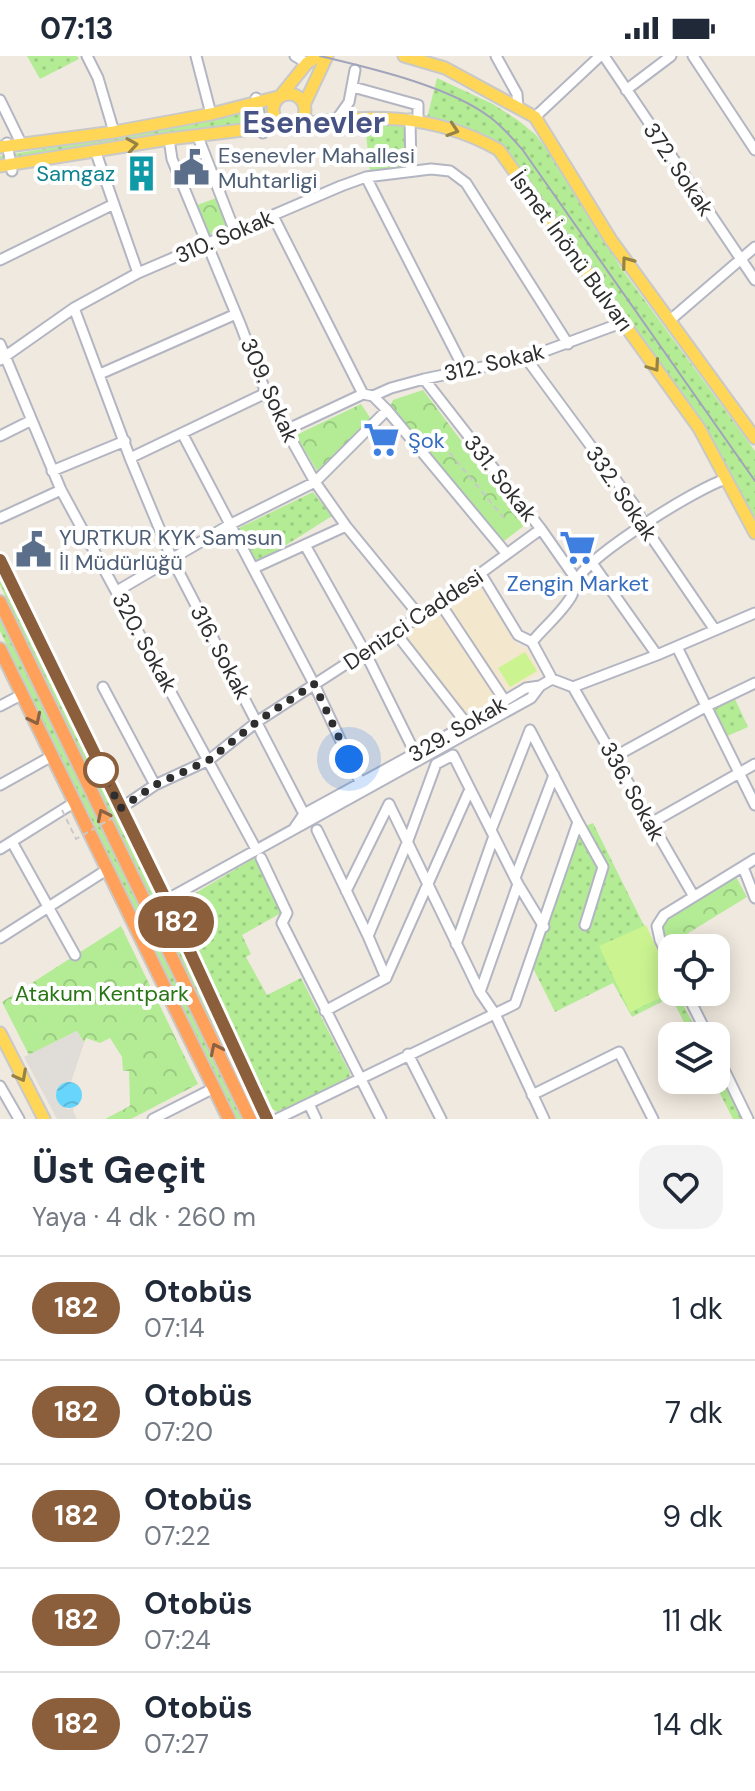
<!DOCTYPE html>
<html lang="tr">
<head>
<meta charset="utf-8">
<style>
  :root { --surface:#fff; --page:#f2f2f3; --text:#1f2937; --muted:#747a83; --line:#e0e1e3 }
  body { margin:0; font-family:"DM Sans",sans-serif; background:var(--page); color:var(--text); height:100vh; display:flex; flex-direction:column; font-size:30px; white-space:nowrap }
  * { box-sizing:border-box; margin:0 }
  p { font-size:26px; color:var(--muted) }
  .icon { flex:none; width:44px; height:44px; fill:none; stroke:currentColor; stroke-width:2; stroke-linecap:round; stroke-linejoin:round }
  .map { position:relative; height:1063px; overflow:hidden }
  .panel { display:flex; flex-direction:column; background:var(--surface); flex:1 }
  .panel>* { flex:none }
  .badge { padding:0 16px; border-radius:26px; font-size:28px; line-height:52px }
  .tools { position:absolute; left:658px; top:878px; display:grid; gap:16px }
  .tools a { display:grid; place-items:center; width:72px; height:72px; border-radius:16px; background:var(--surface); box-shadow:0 4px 20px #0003; font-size:40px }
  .you { position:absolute; width:40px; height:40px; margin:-20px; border:6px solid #fff; border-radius:50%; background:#1a73e8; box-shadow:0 0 0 12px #1a73e833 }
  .map>.badge { position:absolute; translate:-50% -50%; box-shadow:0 0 0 4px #fff }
  .round { display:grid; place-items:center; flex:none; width:84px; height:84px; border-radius:24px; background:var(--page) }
  .overview { display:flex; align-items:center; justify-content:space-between; height:136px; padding:0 32px }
  h1 { font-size:38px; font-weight:800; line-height:60px }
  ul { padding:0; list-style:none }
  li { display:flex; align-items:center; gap:24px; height:104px; padding:0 32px; border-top:2px solid var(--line) }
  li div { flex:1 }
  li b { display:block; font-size:30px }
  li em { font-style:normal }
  li .badge { min-width:88px; font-weight:700; text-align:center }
  .status { display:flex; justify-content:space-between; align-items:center; height:56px; padding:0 40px; background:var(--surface); direction:ltr }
  .status svg { height:22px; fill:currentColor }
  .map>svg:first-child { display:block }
</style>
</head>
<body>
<div class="status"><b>07:13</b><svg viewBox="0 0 49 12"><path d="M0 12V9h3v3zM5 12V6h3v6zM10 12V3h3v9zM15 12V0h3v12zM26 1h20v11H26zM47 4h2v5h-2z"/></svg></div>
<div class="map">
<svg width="755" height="1063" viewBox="0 0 755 1063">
  <defs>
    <pattern id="grass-dots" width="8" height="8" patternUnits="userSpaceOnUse" patternTransform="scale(2)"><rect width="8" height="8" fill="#b4ec96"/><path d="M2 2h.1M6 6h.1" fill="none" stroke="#9bcb82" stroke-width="1.8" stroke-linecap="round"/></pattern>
    <pattern id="park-crowns" width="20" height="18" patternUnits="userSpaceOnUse" patternTransform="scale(2)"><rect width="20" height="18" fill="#b4ec96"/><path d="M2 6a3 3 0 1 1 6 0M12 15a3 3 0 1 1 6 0" fill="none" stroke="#9bcb82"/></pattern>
    <pattern id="water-waves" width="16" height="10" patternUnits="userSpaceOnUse" patternTransform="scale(2)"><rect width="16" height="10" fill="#68d6fc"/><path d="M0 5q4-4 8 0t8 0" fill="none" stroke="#5ab8d8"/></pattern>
  </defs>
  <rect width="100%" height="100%" fill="#f0e9df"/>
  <path fill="#f3e7cd" d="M479 528 517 589 527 592 541 616 467 660 403 577Z"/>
  <path fill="url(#grass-dots)" d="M27 0H77L79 3 40 23Z
    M437 22 493 48 519 65 536 79 556 106 621 212 755 395V475L703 374 516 106 500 91 427 62Z
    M265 50 267 65 0 104V100L192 69Z
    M365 68H404V111L370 116Z
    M313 436 332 460 261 505 253 504 239 476V472Z
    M0 520 261 1063H258L0 529Z
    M0 563 242 1063H234L0 575Z
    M735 643 748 671 725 681 712 654Z
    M593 767 672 926V936H677L699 980H691L671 941 632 961 613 927 555 956 530 906 576 774Z
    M256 801 283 856 242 879 251 898 246 901 267 939 301 922 350 1017 349 1025 277 1056 270 1051 172 851Z
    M716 1012 742 1063H733L713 1024H716Z"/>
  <path fill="url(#park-crowns)" d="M219 141 230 171 209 179 197 149Z
    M423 334 525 469 504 485 389 353 393 344Z
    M361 348 371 363 317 415 296 379Z
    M735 819 747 841 667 890 659 872 660 865Z
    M121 870 198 1028 131 1063H105L130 1050 129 1015H123L122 1001 110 982 100 987 86 982 84 987 77 975 29 999 2 946Z"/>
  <path fill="#cbf491" d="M525 596 537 615 510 631 498 612Z
    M646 869 672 926 673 936 630 956 599 890Z"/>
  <path fill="#e0dcd7" d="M77 975 84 987 71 1026 59 1031 56 1037 67 1053 74 1052 73 1055 77 1063H57L24 1001Z"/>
  <path fill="url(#water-waves)" d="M56 1039a13 13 0 1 1 26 0a13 13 0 1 1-26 0Z"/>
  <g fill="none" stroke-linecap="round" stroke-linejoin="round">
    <defs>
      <path id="minor" d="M87 0 98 22 114 76
        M196 0 211 58
        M295 0 307 7
        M496 0 517 38 518 52
        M604 0 755 224
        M693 0 755 94
        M353 31 418 49V64
        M626 34 671 0
        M256 42 263 77
        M0 44 21 87
        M535 61 600 0
        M337 63 349 46 355 14
        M410 63 411 114
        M198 81 235 176
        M169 83 172 103 241 270 266 337 286 374 315 426 346 470 418 558
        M7 87 12 115
        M95 94 138 217
        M366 121 464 313
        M273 160 363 338
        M0 204 114 148
        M74 252 130 402 172 503 304 758
        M669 265 755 191
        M0 288 61 434 256 793
        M526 302 635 450 644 470 715 574
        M0 304 74 252 138 217 341 130 366 121 431 113 450 115 466 127 568 288
        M100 318 236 258
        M424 323 541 473 576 523
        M373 340 387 354 506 497
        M286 374 363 338 373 340 391 332 424 323 526 302 624 266
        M182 377 314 628 361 728
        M0 380 30 365
        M130 402 266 337
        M52 415 125 385
        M0 462 61 434
        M305 489 365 596 415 697
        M592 507 657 599
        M254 512 346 470
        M481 518 518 579 532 586
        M117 535 231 468 315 426 387 354
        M440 547 505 645
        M395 576 466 667
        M677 591 755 749
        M552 623 532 586C544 571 563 556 572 539 574 533 574 527 578 522 595 496 695 433 726 423
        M103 631 155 729
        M573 631 693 839
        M0 650 23 638
        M614 701 705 651 755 627
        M0 729 52 700
        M389 748 480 936 495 958 544 1063
        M121 752 155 729 209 704 258 665 440 547 541 473
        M578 766 603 811 585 869
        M651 767 755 708
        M295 771 304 758 441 683 526 632 540 630 552 623 573 631 657 599 755 557
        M317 774 368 880 386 922 325 955
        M491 774 530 674
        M12 786 75 899
        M0 793 75 746
        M261 802 287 857 282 867 381 1063
        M743 811 755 842
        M515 822 554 719
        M346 835 389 748
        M166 844 531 642 540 630
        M368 880 407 787 436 708 453 699 518 828 544 871
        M0 882 108 813
        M456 888 494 780
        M672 908 660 884 657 870 664 859 755 803
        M386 922 470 733
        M480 936 518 828
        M686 936 708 980
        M716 997 748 1063
        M408 998 441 1063
        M0 1030 19 1063
        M532 1039 619 996 653 1063
        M309 1048 316 1063
        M153 1063 214 1032
        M277 1063 515 948 578 766 530 674"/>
      <path id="major" d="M404 0 445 12 535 61 611 184 755 382
        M273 54a16 16 0 1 1 32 0a16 16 0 1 1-32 0Z
        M282 38 307 7 319 0
        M304 49 327 0
        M293 69C367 58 432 56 499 94L699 372 755 477
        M0 91 114 76 211 58 278 41
        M0 110 169 83 284 69
        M0 504 166 844 267 1063
        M0 977 44 1063"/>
      <path id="highway" d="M0 546 250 1063
        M0 593 229 1063"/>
    </defs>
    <use href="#minor" stroke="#b3b6c2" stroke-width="13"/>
    <use href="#major" stroke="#c9c9c9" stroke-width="15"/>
    <use href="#highway" stroke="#c9c9c9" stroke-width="16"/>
    <path stroke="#c9c9c9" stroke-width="2" stroke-dasharray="6 4" stroke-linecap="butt" d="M428 390 438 383 504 462"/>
    <use href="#minor" stroke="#fff" stroke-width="9"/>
    <use href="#major" stroke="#ffd655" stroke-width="11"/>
    <use href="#highway" stroke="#ffa15b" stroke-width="12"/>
    <path stroke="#a1a4ba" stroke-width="2" d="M320 0C370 12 450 30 491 62 503 71 512 82 522 93L755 425"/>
    <path stroke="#c9c9c9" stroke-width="2" stroke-dasharray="6 4" stroke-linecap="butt" d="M62 754 76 783 130 752 141 739"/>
  </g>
  <defs><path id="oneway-chevron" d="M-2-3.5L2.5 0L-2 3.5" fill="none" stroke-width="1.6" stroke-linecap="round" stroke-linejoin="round" transform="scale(2)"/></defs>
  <g stroke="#968242">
    <use href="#oneway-chevron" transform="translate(453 74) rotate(18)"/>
    <use href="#oneway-chevron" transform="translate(132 89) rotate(-9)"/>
    <use href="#oneway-chevron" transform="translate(627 206) rotate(-126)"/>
    <use href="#oneway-chevron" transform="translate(654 310) rotate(55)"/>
    <use href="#oneway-chevron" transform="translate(21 1020) rotate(62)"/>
  </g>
  <g stroke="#8c6242">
    <use href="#oneway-chevron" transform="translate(35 663) rotate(64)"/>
    <use href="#oneway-chevron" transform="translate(103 759) rotate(-116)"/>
    <use href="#oneway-chevron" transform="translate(216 993) rotate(-116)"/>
  </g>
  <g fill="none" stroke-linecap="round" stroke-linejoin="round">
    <defs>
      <path id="line" d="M0 504 166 844 267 1063"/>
    </defs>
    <use href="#line" stroke="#fff" stroke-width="18"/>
    <use href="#line" stroke="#8b5e3c" stroke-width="12"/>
    <path stroke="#2e2e2e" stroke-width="8" stroke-dasharray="0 14.4" d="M101 714 121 752 155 729 209 704 258 665 314 628 349 703"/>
  </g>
  <defs>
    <symbol id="civic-bare" viewBox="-9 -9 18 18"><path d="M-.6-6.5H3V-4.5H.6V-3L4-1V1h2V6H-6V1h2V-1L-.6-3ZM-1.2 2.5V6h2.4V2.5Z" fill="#5c6f8a" stroke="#fff" stroke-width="2.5" paint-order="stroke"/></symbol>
    <symbol id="building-bare" viewBox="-9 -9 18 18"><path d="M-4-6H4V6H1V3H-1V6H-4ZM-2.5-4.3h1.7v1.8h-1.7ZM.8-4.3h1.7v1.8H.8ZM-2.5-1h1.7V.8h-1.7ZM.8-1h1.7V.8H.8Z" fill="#0f9aa8" stroke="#fff" stroke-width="2.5" paint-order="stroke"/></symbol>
    <symbol id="supermarket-bare" viewBox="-9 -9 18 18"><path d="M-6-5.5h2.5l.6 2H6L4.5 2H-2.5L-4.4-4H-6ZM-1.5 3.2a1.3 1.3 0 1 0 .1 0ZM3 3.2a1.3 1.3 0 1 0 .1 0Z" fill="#3f7fe0" stroke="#fff" stroke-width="2.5" paint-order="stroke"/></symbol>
  </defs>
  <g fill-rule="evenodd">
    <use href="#civic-bare" x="166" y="86" width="51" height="51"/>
    <use href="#building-bare" x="116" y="92" width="51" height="51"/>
    <use href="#supermarket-bare" x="356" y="358" width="51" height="51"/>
    <use href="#supermarket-bare" x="552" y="466" width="51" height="51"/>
    <use href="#civic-bare" x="8" y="468" width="51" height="51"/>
  </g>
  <circle fill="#fff" stroke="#8b5e3c" stroke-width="4" cx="101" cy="714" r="16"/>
  <g text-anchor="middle" stroke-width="8" stroke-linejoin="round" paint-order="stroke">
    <g font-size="22" fill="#4e5e75" stroke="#fff" text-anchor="start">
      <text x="218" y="107">Esenevler Mahallesi<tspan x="218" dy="25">Muhtarligi</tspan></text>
      <text x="59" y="489">YURTKUR KYK Samsun<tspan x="59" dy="25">İl Müdürlüğü</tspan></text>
    </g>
    <g font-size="22" fill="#2e2e2e" stroke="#fff">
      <text transform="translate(679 113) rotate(56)" y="8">372. Sokak</text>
      <text transform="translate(224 180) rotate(-23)" y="8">310. Sokak</text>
      <text transform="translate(572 195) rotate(54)" y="8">İsmet İnönü Bulvarı</text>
      <text transform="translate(494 306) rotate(-13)" y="8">312. Sokak</text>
      <text transform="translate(270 334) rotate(66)" y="8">309. Sokak</text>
      <text transform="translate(501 422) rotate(52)" y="8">331. Sokak</text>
      <text transform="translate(622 437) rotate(56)" y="8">332. Sokak</text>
      <text transform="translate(413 563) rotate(-34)" y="8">Denizci Caddesi</text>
      <text transform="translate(145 586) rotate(61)" y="8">320. Sokak</text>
      <text transform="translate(221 596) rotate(62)" y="8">316. Sokak</text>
      <text transform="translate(457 673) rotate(-30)" y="8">329. Sokak</text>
      <text transform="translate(633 735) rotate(61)" y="8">336. Sokak</text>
    </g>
    <g font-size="22" fill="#0d838f" stroke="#fff" text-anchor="end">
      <text x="115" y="125">Samgaz</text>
    </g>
    <g font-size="22" fill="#366cbe" stroke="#fff" text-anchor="start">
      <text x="408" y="392">Şok</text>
      <text x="578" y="535" text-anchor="middle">Zengin Market</text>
    </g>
    <g font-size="22" fill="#287613" stroke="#fff">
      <text x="102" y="945">Atakum Kentpark</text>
    </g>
    <g font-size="30" font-weight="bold" fill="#485385" stroke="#fff">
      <text x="314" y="77">Esenevler</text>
    </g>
  </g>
</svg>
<div class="tools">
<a><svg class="icon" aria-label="locate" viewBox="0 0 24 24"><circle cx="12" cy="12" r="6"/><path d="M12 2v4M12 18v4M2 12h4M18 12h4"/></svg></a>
<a><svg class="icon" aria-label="layers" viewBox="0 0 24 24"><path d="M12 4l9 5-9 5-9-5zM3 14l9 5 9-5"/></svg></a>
</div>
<div class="you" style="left:349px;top:703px"></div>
<b class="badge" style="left:176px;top:866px;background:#8b5e3c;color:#fff">182</b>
</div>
<section class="panel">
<div class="overview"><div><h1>Üst Geçit</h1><p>Yaya · 4 dk · 260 m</p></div><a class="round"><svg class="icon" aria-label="heart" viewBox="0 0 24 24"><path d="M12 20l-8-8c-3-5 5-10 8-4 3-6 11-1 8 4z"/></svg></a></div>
<ul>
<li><span class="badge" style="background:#8b5e3c;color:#fff">182</span><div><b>Otobüs</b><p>07:14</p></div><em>1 dk</em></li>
<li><span class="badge" style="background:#8b5e3c;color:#fff">182</span><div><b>Otobüs</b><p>07:20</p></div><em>7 dk</em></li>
<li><span class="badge" style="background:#8b5e3c;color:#fff">182</span><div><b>Otobüs</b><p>07:22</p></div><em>9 dk</em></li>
<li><span class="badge" style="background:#8b5e3c;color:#fff">182</span><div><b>Otobüs</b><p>07:24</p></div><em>11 dk</em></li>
<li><span class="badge" style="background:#8b5e3c;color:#fff">182</span><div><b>Otobüs</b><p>07:27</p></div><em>14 dk</em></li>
</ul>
</section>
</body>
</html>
